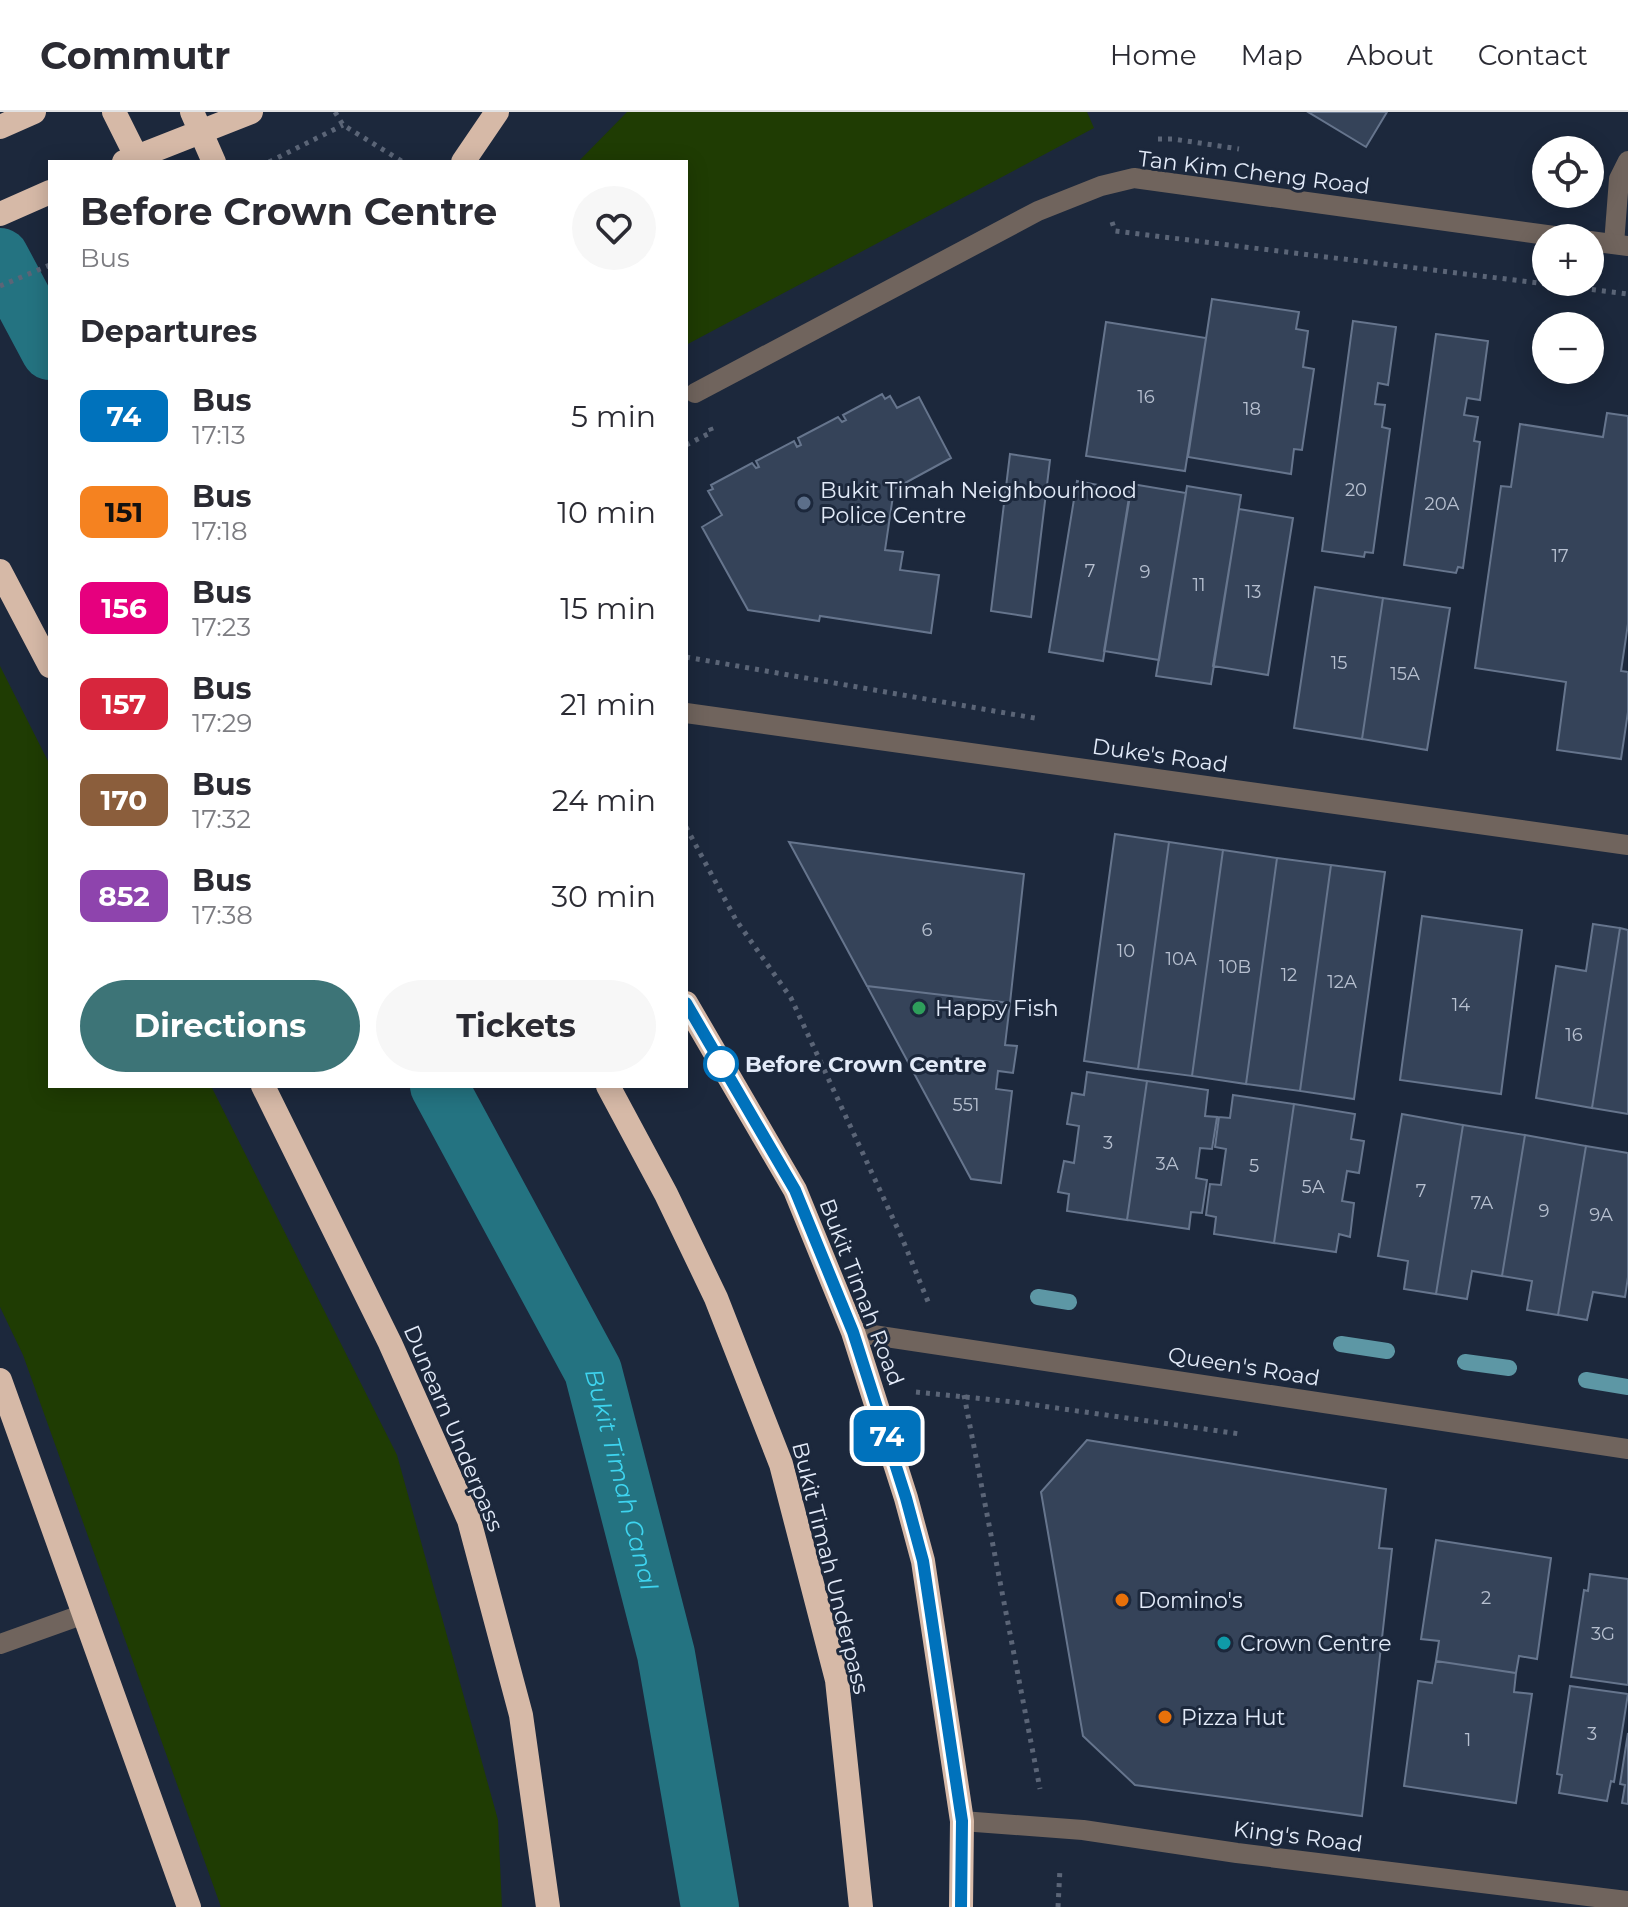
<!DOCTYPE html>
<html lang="en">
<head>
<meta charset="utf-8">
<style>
  :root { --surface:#fff; --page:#f7f7f7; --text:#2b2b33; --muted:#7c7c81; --line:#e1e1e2; --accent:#3d7477 }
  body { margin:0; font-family:Montserrat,sans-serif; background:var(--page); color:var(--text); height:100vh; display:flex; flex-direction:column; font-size:30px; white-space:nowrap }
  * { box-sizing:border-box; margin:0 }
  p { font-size:26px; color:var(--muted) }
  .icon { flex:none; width:44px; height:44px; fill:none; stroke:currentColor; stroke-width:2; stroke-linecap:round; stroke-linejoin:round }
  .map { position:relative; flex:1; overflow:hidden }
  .drawer { position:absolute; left:48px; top:48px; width:640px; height:928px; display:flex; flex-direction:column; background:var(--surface); border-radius:0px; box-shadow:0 4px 20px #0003 }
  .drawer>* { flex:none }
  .badge { padding:0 16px; border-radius:12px; font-size:28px; line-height:52px }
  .controls { position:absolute; left:1532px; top:24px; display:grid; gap:16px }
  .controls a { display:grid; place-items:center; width:72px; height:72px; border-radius:50%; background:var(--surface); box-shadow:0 4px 20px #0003; font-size:40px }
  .map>.badge { position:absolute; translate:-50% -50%; box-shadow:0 0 0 4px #fff }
  h2 { padding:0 32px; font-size:30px; line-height:72px }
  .round { display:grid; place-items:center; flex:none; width:84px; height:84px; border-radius:42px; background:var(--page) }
  .head { display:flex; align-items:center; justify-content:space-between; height:136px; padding:0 32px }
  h1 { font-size:38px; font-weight:700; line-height:60px }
  .primary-button { display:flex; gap:16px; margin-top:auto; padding:16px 32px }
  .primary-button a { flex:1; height:92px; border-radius:48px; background:var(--accent); color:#fff; font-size:32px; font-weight:700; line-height:92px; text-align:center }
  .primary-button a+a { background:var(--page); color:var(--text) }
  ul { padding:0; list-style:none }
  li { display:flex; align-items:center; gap:24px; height:96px; padding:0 32px }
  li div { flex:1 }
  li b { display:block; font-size:30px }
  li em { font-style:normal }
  li .badge { min-width:88px; font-weight:700; text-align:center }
  header { display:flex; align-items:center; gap:48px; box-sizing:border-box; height:112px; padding:0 40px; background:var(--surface); border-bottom:2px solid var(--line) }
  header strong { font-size:38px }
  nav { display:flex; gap:44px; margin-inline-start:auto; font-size:28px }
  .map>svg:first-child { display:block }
</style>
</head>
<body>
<header>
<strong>Commutr</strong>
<nav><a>Home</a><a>Map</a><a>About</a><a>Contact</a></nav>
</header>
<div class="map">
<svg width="1628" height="1795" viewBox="0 0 1628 1795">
  <rect width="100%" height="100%" fill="#1c283c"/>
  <path fill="#1f3c03" d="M627 0H1087L1094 16 686 233V50H578Z
    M0 554 50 653V974H211L397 1343 498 1708 502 1795H221L23 1243 0 1195Z"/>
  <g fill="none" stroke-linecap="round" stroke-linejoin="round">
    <path stroke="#5d97a5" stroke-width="16" d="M1038 1185 1069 1190
      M1341 1232 1387 1239
      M1465 1250 1509 1256
      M1586 1268 1628 1275"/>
    <g stroke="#247381" stroke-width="58">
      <path d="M0 145 50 239"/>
      <path id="s1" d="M439 974 593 1259 666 1542 710 1795"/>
    </g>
  </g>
  <path fill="#354359" stroke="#66758d" stroke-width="2" d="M1308 0H1387L1366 35Z
    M1212 187 1299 200 1296 217 1308 219 1303 255 1314 257 1302 338 1294 337 1291 362 1188 345Z
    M1353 209 1396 215 1388 273 1378 271 1375 292 1385 293 1382 315 1390 317 1373 441 1365 440 1364 445 1322 439Z
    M1106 210 1206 226 1185 359 1086 344Z
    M1436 222 1488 229 1480 288 1467 286 1464 303 1478 305 1474 329 1480 330 1463 456 1458 455 1456 461 1404 453Z
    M882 282 885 287 890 284 897 296 919 285 951 346 894 377 885 438 903 440 900 458 939 463 931 521 820 504 819 509 748 498 702 415 722 403 708 379 713 377 711 373 752 351 756 356 759 355 756 349 794 329 797 335 801 333 798 326 838 305 842 310 846 308 843 303Z
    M1607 301 1628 304V512L1621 559 1628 560V600L1621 647 1557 638 1566 570 1475 556 1501 374 1511 375 1520 312 1603 325Z
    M1010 342 1050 348 1031 505 991 499Z
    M1077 369 1130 379 1103 549 1049 540Z
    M1132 372 1186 381 1159 548 1104 539Z
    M1187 374 1241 383 1211 572 1156 564Z
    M1239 397 1293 406 1268 563 1213 554Z
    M1315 475 1383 486 1362 627 1294 616Z
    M1383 486 1450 496 1427 638 1362 627Z
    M1115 722 1169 730 1138 957 1084 949Z
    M789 730 1024 762 1010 891 867 874Z
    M1169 730 1223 738 1192 964 1138 957Z
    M1223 738 1277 746 1246 972 1192 964Z
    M1277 746 1331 753 1300 979 1246 972Z
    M1331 753 1385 760 1354 987 1300 979Z
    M1422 804 1522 818 1501 982 1400 968Z
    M1593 812 1620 816 1592 996 1536 986 1556 854 1586 859Z
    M1620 816 1628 818V1002L1592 996Z
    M867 874 1010 891 1005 933 1017 934 1013 961 998 959 996 977 1012 979 1001 1071 971 1067Z
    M1087 960 1147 969 1127 1108 1067 1099 1069 1082 1058 1080 1064 1049 1074 1051 1079 1014 1067 1012 1072 981 1084 983Z
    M1147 969 1208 978 1205 1004 1217 1005 1212 1037 1200 1036 1196 1066 1207 1068 1202 1101 1191 1100 1189 1117 1127 1108Z
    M1233 983 1294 992 1274 1131 1214 1122 1216 1105 1206 1103 1210 1072 1221 1073 1226 1037 1215 1035 1219 1005 1230 1006Z
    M1294 992 1355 1002 1351 1027 1364 1029 1359 1061 1347 1059 1342 1089 1354 1091 1350 1125 1339 1122 1336 1140 1274 1131Z
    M1402 1002 1463 1013 1436 1182 1404 1177 1408 1149 1378 1144Z
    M1463 1013 1525 1023 1502 1164 1472 1159 1467 1187 1436 1182Z
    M1525 1023 1586 1034 1558 1203 1527 1198 1532 1169 1502 1164Z
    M1586 1034 1628 1041V1165L1625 1185 1593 1180 1587 1208 1558 1203Z
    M1087 1328 1386 1377 1379 1436 1392 1437 1362 1704 1135 1673 1083 1624 1041 1380Z
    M1436 1428 1551 1446 1537 1547 1519 1544 1516 1561 1436 1549 1439 1529 1421 1527Z
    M1590 1462 1628 1467V1573L1571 1565 1584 1478 1588 1479Z
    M1436 1549 1516 1561 1514 1580 1532 1582 1516 1691 1404 1674 1418 1569 1432 1571Z
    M1570 1574 1628 1582 1614 1670 1611 1669 1607 1689 1559 1681 1562 1663 1557 1662Z
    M1628 1621V1692L1622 1691 1625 1673 1620 1672Z"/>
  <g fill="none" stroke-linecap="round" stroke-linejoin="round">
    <path stroke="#5b6577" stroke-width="5" stroke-dasharray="4 6" stroke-linecap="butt" d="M335 0 343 13 403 50
      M1158 27H1173L1239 37
      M269 50 343 13
      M1112 110 1115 119 1628 182
      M0 174 50 153
      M686 333 712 320 710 315
      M686 545 1040 607
      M686 715 736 808 791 886 902 1126 929 1192
      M916 1280 1014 1290 1240 1322
      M964 1283 1040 1677
      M1058 1795 1060 1756"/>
    <path stroke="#70645d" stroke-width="20" d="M1614 132 1619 67 1628 49
      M0 1532 84 1502"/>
    <path stroke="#70645d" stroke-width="20" d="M1590 129 1628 134
      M695 281 1038 99 1101 74 1134 66 1569 126
      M686 601 1628 733
      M853 1220 1628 1337
      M962 1709 1083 1718 1237 1741 1628 1789"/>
    <path stroke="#d6b9a7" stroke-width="24" d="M114 0 139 50
      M192 0 214 50
      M0 15 34 0
      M124 50 251 0
      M463 50 497 0
      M0 102 50 80
      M0 459 50 554
      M686 891 795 1078 853 1220 906 1386 923 1449 962 1709 961 1795
      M263 974 390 1231 469 1408 521 1603 548 1795
      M608 974 666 1082 716 1186 781 1352 837 1568 861 1795
      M0 1268 189 1795"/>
  </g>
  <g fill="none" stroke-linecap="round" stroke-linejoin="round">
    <defs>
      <path id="line" d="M686 891 795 1078 853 1220 906 1386 923 1449 962 1709 961 1795"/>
    </defs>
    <use href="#line" stroke="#fff" stroke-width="18"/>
    <use href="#line" stroke="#0072bc" stroke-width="12"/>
  </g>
  <circle fill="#5c6f8a" stroke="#1c283c" stroke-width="3" cx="804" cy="391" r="8"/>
  <circle fill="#2e9e5b" stroke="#1c283c" stroke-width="3" cx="919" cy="896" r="8"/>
  <circle fill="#fff" stroke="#0072bc" stroke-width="4" cx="721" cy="952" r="16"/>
  <g fill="#e8710a" stroke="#1c283c" stroke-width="3">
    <circle cx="1122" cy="1488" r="8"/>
    <circle cx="1165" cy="1605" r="8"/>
  </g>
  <circle fill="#0f9aa8" stroke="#1c283c" stroke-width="3" cx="1224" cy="1531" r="8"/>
  <g text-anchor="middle" stroke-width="6" stroke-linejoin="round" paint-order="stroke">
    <g font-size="18" fill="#b7c0d0">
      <text x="1146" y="291">16</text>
      <text x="1252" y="303">18</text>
      <text x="1356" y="384">20</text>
      <text x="1442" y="398">20A</text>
      <text x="1560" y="450">17</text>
      <text x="1090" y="465">7</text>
      <text x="1145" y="466">9</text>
      <text x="1199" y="479">11</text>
      <text x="1253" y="486">13</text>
      <text x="1339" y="557">15</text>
      <text x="1405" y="568">15A</text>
      <text x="927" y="824">6</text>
      <text x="1126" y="845">10</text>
      <text x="1181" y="853">10A</text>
      <text x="1235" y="861">10B</text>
      <text x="1289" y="869">12</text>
      <text x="1342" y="876">12A</text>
      <text x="1461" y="899">14</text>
      <text x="1574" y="929">16</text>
      <text x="966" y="999">551</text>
      <text x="1108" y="1037">3</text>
      <text x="1167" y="1058">3A</text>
      <text x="1254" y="1060">5</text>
      <text x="1313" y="1081">5A</text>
      <text x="1421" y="1085">7</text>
      <text x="1482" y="1097">7A</text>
      <text x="1544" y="1105">9</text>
      <text x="1601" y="1109">9A</text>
      <text x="1486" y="1492">2</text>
      <text x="1603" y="1528">3G</text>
      <text x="1592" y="1628">3</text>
      <text x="1468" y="1634">1</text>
    </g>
    <g font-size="22" fill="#e2eaf8" stroke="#1c283c">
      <text transform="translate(1254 60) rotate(7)" y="8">Tan Kim Cheng Road</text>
      <text transform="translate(1160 643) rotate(8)" y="8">Duke's Road</text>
      <text transform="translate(862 1180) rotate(69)" y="8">Bukit Timah Road</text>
      <text transform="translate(1244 1254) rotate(9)" y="8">Queen's Road</text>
      <text transform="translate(454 1316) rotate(67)" y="8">Dunearn Underpass</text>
      <text transform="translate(831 1456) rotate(76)" y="8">Bukit Timah Underpass</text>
      <text transform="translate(1298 1724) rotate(7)" y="8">King's Road</text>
    </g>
    <g font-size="22" fill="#e2eaf8" stroke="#1c283c" text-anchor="start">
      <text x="820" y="386">Bukit Timah Neighbourhood<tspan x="820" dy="25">Police Centre</tspan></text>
      <text x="935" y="904">Happy Fish</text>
      <text x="1138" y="1496">Domino's</text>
      <text x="1240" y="1539">Crown Centre</text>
      <text x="1181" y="1613">Pizza Hut</text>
    </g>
    <g font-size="22" font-weight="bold" fill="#e2eaf8" stroke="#1c283c" text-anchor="start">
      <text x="745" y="960">Before Crown Centre</text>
    </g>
    <g font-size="24" font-style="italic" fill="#3ed4ef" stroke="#1c283c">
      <text dy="8" stroke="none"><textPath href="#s1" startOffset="436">Bukit Timah Canal</textPath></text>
    </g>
  </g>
</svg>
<div class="controls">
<a><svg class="icon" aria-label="locate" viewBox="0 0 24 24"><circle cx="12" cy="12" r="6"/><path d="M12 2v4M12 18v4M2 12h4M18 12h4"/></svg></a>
<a>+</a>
<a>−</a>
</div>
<b class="badge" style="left:887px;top:1324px;background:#0072bc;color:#fff">74</b>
<section class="drawer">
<div class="head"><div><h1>Before Crown Centre</h1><p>Bus</p></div><a class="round"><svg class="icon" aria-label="heart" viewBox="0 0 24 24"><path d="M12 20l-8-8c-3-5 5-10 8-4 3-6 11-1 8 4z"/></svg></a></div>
<h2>Departures</h2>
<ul>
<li><span class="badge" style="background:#0072bc;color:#fff">74</span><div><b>Bus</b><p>17:13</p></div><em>5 min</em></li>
<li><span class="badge" style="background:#f58220;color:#111">151</span><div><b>Bus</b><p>17:18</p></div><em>10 min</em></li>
<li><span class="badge" style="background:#e6007e;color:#fff">156</span><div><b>Bus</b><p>17:23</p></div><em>15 min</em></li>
<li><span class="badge" style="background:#d7263d;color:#fff">157</span><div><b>Bus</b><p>17:29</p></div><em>21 min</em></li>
<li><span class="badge" style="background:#8b5e3c;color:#fff">170</span><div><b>Bus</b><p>17:32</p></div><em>24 min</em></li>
<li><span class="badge" style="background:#8e44ad;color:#fff">852</span><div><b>Bus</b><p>17:38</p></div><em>30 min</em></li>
</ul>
<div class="primary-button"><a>Directions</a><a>Tickets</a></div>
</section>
</div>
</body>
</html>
